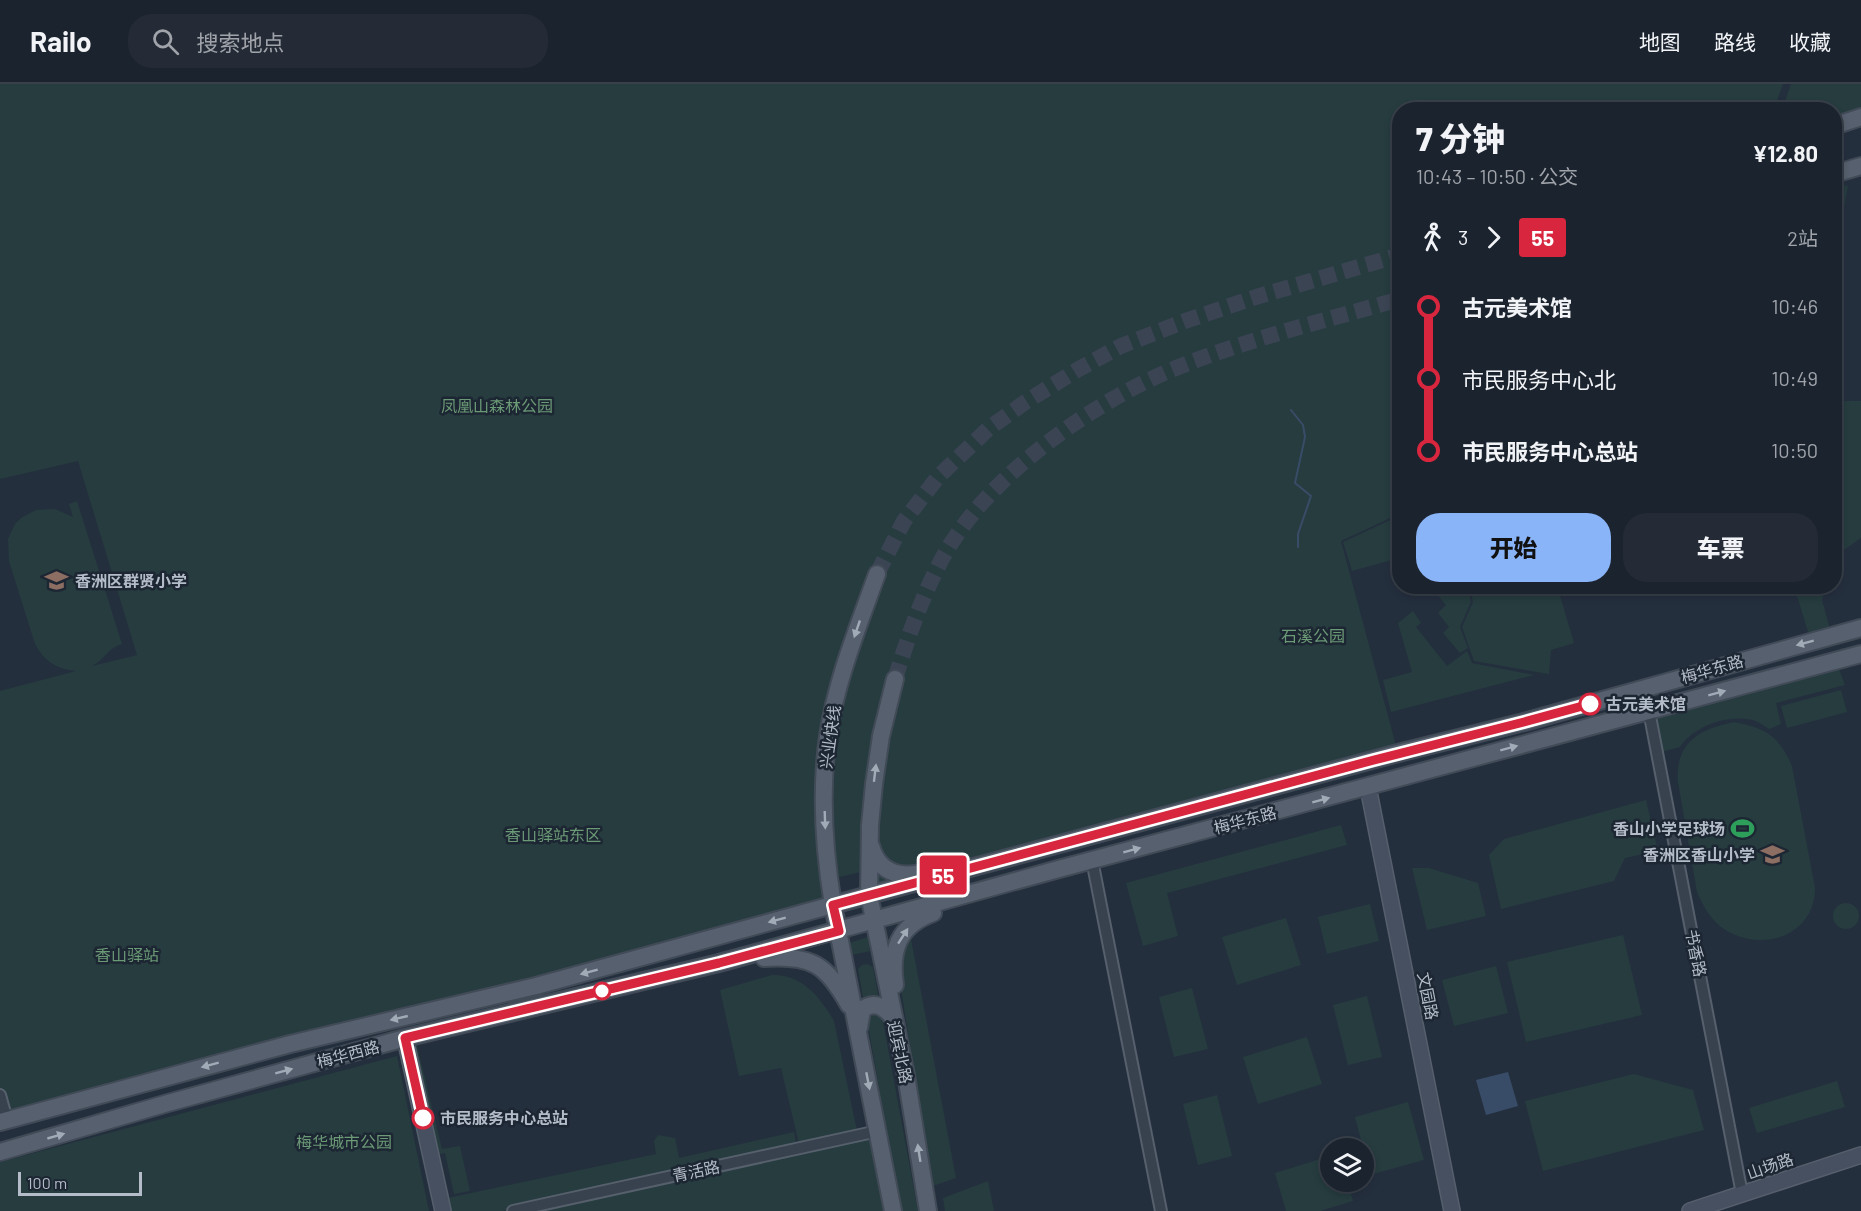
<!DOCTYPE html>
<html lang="zh">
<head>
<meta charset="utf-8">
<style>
  :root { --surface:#1b232e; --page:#242b36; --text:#f1f3f6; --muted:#a0a4aa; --line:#39404a; --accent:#8ab4f8 }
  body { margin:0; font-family:Barlow,"Noto Sans SC",sans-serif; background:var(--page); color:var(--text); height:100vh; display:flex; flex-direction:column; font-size:22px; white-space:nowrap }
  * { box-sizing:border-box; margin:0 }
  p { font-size:20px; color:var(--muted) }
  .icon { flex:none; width:33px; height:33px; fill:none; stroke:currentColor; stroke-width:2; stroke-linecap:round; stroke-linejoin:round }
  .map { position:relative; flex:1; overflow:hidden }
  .sheet { position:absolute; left:1392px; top:18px; width:450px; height:492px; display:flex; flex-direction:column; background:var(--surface); border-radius:24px; box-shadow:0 3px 9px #0003,0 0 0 2px var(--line) }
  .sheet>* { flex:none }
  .badge { padding:0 12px; border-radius:4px; font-size:21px; line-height:39px }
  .fabs { position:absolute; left:1320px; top:1054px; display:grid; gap:12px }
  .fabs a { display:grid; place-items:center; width:54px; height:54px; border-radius:50%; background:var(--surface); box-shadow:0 3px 9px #0003,0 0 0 2px var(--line); font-size:30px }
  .scale { position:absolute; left:18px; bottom:15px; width:124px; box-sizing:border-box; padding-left:6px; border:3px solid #b4bcc9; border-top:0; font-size:16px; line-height:21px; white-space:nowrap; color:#b4bcc9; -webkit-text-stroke:4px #1d2633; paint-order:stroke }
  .map>.badge { position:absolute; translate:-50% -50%; box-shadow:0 0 0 3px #fff }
  .legs { display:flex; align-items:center; gap:9px; height:66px; padding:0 24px; font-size:20px }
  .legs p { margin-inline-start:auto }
  .overview { display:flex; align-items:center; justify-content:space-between; height:102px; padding:0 24px }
  h1 { font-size:33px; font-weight:800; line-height:45px }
  .primary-button { display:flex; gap:12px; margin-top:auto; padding:12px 24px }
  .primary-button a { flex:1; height:69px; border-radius:24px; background:var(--accent); color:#111; font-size:24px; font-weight:800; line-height:69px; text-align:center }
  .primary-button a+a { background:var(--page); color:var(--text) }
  ul { padding:0 24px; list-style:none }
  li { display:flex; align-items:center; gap:21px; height:72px; font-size:22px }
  li i { display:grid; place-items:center; width:9px; height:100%; margin:0 8px; background:currentColor }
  li i::after { content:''; width:15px; height:15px; margin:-8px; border:4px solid; border-radius:50%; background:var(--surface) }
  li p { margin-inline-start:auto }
  li:first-child i { background:linear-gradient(#0000 50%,currentColor 0) }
  li:last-child i { background:linear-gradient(currentColor 50%,#0000 0) }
  header { display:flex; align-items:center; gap:36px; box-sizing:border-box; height:84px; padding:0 30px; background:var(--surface); border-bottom:2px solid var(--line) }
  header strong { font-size:28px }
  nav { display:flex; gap:33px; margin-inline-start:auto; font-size:21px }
  .search { width:420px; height:54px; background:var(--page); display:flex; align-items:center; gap:15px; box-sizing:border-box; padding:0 21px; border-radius:24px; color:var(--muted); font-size:22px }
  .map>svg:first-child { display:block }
</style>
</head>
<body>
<header>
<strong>Railo</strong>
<div class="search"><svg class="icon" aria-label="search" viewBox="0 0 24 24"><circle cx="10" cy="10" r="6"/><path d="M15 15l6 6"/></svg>搜索地点</div>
<nav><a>地图</a><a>路线</a><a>收藏</a></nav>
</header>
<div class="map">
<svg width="1861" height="1127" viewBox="0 0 1861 1127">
  <rect width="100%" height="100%" fill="#242f3e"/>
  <path fill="#263c3f" d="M0 0H1783L1774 25 1400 26 1399 430 1341 457 1398 669 869 810 868 791 895 595 888 588 874 654 861 788 835 794C832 737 833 683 840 626L828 650 833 821 7 1036 0 1011V607L76 587C56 585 42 576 34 557L9 477 8 455 15 440 21 434 36 426 55 425 73 433 69 420 77 417 122 560C108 564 105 575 92 582L137 571 78 377 0 395Z
    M1791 0H1861V26L1835 34 1834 26H1782Z
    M1835 100 1848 102 1839 152 1835 160Z
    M1835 255H1838V317H1861V454L1837 471 1835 478Z
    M1399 432V474L1352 487 1343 458Z
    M1431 503H1468L1471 518 1460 543 1468 564 1460 569 1443 549 1449 543 1438 529 1446 521Z
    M1470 503H1567L1558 505 1574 559 1551 566 1549 590 1474 577 1462 543 1473 518Z
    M1793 503H1826L1822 516 1832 552 1811 558 1799 518Z
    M1413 527 1421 539 1416 543 1447 582 1467 567 1472 579 1534 591 1391 628 1383 596 1412 588 1398 539Z
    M1837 580 1845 601 1776 619 1781 640 1769 645C1764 642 1758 637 1752 636 1727 630 1694 642 1680 663L1661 668 1653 630Z
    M1841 606 1847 628 1787 644 1781 622Z
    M1734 638C1766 644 1779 652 1792 682L1815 804C1815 854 1758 870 1721 843 1710 834 1703 822 1697 808L1678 698C1675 658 1700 645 1734 638Z
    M1646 716 1658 767 1625 774 1614 797 1501 825 1489 771 1504 755Z
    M1341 741 1347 761 1167 809 1178 852 1143 862 1126 799Z
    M1412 784H1429L1478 799 1486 832 1427 846Z
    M1833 832a13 13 0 1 1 26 0a13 13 0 1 1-26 0Z
    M1370 820 1379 857 1327 870 1318 833Z
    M1286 834 1301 881 1237 901 1222 853Z
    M1623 851 1642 931 1526 958 1507 878Z
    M868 853 870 867 852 871 849 859Z
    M911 855 956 1094 930 1103 911 991V968L897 880 903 859Z
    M867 880 873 883 918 1127H901L858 885 862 881Z
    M1496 882 1508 929 1454 942 1442 896Z
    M772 891C802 890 820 913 834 937L857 1047 799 1060 781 984 739 992 720 906Z
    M1192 904 1208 965 1174 973 1159 913Z
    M1367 912 1382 973 1348 981 1333 921Z
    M415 953 442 1065 460 1062 470 1107 454 1110 445 1069 433 1071 407 956Z
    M1307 953 1322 1000 1258 1020 1243 973Z
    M397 972 429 1127H0V1078Z
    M1634 990 1693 1006 1704 1046 1543 1087 1525 1017Z
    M1837 997 1845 1023 1757 1049 1749 1024Z
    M1217 1011 1232 1072 1198 1081 1183 1020Z
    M1408 1018 1424 1076 1370 1091 1355 1033Z
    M878 1047 892 1127H513Z
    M794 1048 797 1063 503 1127H446L443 1115 656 1070 654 1057 658 1051 675 1054 679 1074Z
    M1330 1072V1098H1348L1353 1117 1320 1127H1286L1275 1089Z
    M988 1097 994 1127H945L943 1114Z"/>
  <path fill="#394c67" d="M1508 988 1518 1022 1486 1031 1476 996Z"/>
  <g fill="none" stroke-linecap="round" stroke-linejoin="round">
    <path stroke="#394c67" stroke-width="2" d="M1291 326 1303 341 1305 353 1295 399 1311 412 1298 450V463"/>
    <path stroke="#3a4453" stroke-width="16" stroke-dasharray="16 8" stroke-linecap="butt" d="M877 490 904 437 938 393 988 345 1024 319 1077 286 1121 262 1188 236 1256 213 1400 171
      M895 595C908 553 922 512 943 473 989 390 1095 316 1181 282 1252 254 1327 236 1400 215"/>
    <defs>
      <path id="street" d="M1649 627 1742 1110
        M1092 776 1161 1127
        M0 1011 7 1036
        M513 1127 878 1047"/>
      <path id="secondary" d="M1368 703 1452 1127
        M405 954 443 1127
        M1690 1127 1861 1071"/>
      <path id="primary" d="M1834 42 1861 33
        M1834 90 1861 82
        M877 490C858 543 836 597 828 652 820 708 824 766 833 821L893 1127
        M895 595 881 652 874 700 870 741 869 811 906 991 928 1127
        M871 762C878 787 897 794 920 789
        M764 874C812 871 826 880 849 921
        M895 901C890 866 898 842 933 829
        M859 944 862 926C874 916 885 923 893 934
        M0 1038 290 960 536 902 869 811 1402 668 1524 638 1861 544
        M0 1068 168 1019 405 954 719 879 1055 786 1861 570"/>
    </defs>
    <use href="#street" stroke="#565f6c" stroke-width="14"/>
    <use href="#secondary" stroke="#565f6c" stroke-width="18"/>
    <use href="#primary" stroke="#414a57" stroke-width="20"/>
    <use href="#street" stroke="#38414e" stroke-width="10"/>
    <use href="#secondary" stroke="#465061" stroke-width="15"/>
    <use href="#primary" stroke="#56606e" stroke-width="16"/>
  </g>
  <defs><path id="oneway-solid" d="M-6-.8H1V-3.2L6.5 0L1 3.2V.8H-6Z" transform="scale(1.5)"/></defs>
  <g fill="#a1aab7">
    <use href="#oneway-solid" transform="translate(857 545) rotate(109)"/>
    <use href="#oneway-solid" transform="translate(1805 559) rotate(165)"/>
    <use href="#oneway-solid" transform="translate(1717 609) rotate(-15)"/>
    <use href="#oneway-solid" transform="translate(1509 664) rotate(-15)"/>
    <use href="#oneway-solid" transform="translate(875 689) rotate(-83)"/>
    <use href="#oneway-solid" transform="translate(1321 716) rotate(-15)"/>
    <use href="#oneway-solid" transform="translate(825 736) rotate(88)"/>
    <use href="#oneway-solid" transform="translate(1132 766) rotate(-15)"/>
    <use href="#oneway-solid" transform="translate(777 836) rotate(165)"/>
    <use href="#oneway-solid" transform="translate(903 852) rotate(-57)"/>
    <use href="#oneway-solid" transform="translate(589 888) rotate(165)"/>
    <use href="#oneway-solid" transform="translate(399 934) rotate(167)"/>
    <use href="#oneway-solid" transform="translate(210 981) rotate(165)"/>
    <use href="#oneway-solid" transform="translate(284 987) rotate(-15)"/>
    <use href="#oneway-solid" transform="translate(868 997) rotate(79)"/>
    <use href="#oneway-solid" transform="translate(56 1052) rotate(-16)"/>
    <use href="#oneway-solid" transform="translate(919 1069) rotate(-99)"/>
  </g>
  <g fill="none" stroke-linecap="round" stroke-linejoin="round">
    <defs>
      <path id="line-1" d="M423 1034 405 954 719 879 839 847 833 821 1374 676 1524 638 1590 620"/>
    </defs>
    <use href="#line-1" stroke="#fff" stroke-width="14"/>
    <use href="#line-1" stroke="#d7263d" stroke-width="9"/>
  </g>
  <defs>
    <symbol id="school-bare" viewBox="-9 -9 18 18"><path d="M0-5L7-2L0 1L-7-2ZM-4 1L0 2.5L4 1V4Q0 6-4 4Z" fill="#8d6e63" stroke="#1d2633" stroke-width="2.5" paint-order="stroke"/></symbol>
    <symbol id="stadium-bare" viewBox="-9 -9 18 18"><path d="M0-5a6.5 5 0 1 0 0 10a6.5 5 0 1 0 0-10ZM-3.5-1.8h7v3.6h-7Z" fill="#2e9e5b" stroke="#1d2633" stroke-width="2.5" paint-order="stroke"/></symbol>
  </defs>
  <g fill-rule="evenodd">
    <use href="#school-bare" x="40" y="480" width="33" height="33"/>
    <use href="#stadium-bare" x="1726" y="728" width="33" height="33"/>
    <use href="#school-bare" x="1756" y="754" width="33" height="33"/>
  </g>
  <g fill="#fff" stroke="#d7263d" stroke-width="3">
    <circle cx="1590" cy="620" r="10"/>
    <circle cx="602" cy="907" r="8"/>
    <circle cx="423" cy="1034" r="10"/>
  </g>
  <g text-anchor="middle" stroke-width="5" stroke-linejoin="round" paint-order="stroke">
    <g font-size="16" fill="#6b9a76" stroke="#1d2633">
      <text x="497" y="328">凤凰山森林公园</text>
      <text x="1313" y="558">石溪公园</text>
      <text x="553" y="757">香山驿站东区</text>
      <text x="127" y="877">香山驿站</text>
      <text x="344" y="1064">梅华城市公园</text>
    </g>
    <g font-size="16" font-weight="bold" fill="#b4bcc9" stroke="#1d2633" text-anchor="end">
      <text x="75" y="503" text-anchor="start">香洲区群贤小学</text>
      <text x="1725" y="751">香山小学足球场</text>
      <text x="1755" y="777">香洲区香山小学</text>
    </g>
    <g font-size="16" fill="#b4bcc9" stroke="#1d2633">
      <text transform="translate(1712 585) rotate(-16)" y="6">梅华东路</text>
      <text transform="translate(830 653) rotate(-82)" y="6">兴业快线</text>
      <text transform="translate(1245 736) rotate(-15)" y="6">梅华东路</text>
      <text transform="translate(1696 869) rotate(79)" y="6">书香路</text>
      <text transform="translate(1428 912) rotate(79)" y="6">文园路</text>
      <text transform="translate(900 968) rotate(78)" y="6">迎宾北路</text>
      <text transform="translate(348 970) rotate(-15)" y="6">梅华西路</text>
      <text transform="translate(1770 1082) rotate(-19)" y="6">山场路</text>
      <text transform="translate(696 1087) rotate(-12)" y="6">青活路</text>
    </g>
    <g font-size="16" font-weight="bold" fill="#b4bcc9" stroke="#1d2633" text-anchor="start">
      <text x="1606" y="626">古元美术馆</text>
      <text x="440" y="1040">市民服务中心总站</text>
    </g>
  </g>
</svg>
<div class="fabs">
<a><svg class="icon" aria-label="layers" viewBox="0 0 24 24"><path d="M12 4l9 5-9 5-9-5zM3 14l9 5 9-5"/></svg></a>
</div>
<div class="scale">100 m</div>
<b class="badge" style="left:943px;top:791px;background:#d7263d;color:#fff">55</b>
<section class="sheet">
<div class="overview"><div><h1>7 分钟</h1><p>10:43 – 10:50 · 公交</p></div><b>¥12.80</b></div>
<div class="legs"><svg class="icon" aria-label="walk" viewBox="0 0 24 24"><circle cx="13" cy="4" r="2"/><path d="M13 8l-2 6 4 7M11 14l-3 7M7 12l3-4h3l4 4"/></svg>3<svg class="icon" aria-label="forward" viewBox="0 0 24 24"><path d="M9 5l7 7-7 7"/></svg><b class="badge" style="background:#d7263d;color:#fff">55</b><p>2站</p></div>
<ul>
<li><i style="color:#d7263d"></i><b>古元美术馆</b><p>10:46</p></li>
<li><i style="color:#d7263d"></i><span>市民服务中心北</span><p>10:49</p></li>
<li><i style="color:#d7263d"></i><b>市民服务中心总站</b><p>10:50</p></li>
</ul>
<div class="primary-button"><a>开始</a><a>车票</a></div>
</section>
</div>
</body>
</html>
